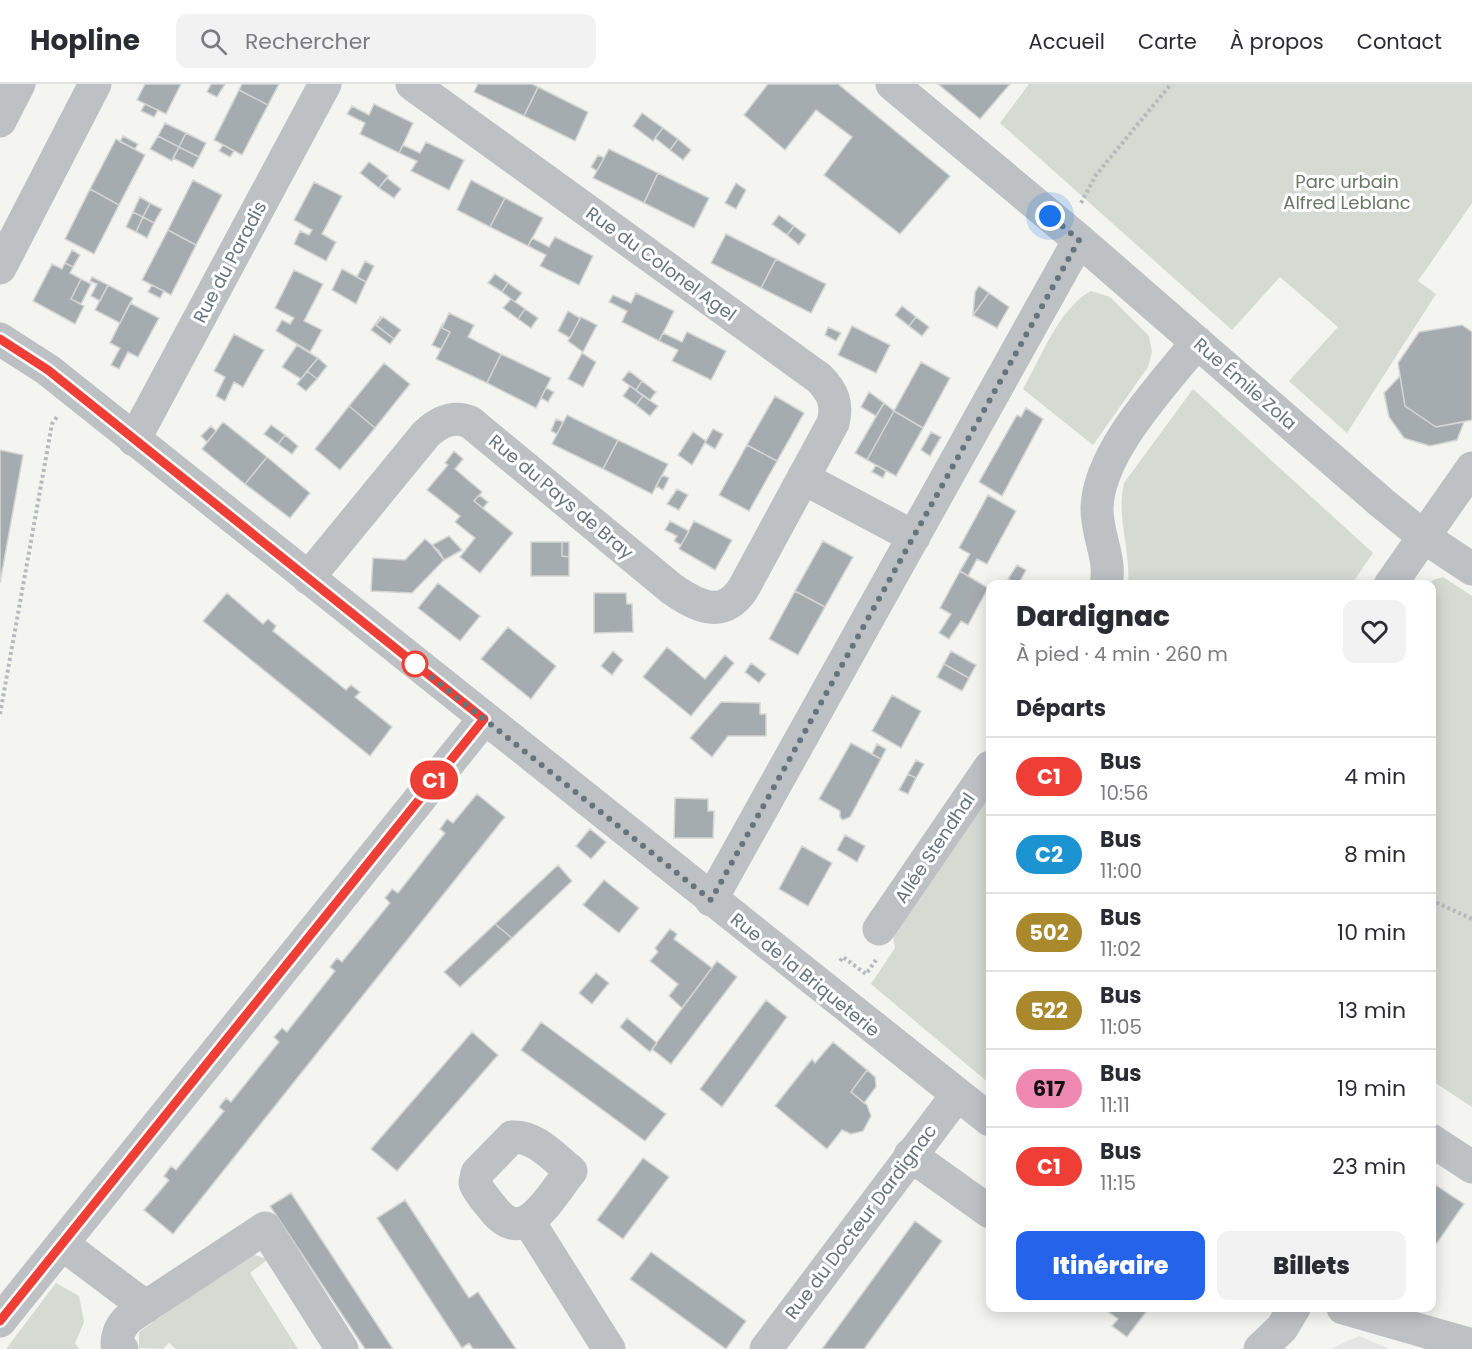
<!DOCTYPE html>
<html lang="fr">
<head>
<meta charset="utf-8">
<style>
  :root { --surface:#fff; --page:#f2f2f3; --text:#2b2b33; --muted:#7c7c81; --line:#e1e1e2; --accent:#2563eb }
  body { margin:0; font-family:Poppins,sans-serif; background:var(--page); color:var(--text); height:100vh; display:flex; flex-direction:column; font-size:22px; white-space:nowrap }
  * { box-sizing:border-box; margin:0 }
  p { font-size:20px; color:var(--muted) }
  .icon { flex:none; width:33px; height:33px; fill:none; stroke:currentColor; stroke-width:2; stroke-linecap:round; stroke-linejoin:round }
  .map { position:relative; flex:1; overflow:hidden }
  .sheet { position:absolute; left:986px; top:496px; width:450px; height:732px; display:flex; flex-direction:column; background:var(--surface); border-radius:12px; box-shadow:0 3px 15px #0003 }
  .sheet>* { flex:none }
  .badge { padding:0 12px; border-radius:20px; font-size:21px; line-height:39px }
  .you { position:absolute; width:30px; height:30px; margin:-15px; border:4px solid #fff; border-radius:50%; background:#1a73e8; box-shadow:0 0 0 9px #1a73e833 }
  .map>.badge { position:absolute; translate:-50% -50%; box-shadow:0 0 0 3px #fff }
  h2 { padding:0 30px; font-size:22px; line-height:54px }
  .round { display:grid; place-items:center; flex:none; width:63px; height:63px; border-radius:12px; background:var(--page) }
  .summary { display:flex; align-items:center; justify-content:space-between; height:102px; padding:0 30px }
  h1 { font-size:28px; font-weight:800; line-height:45px }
  .button { display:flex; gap:12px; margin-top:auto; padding:12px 30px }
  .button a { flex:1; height:69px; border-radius:12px; background:var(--accent); color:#fff; font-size:24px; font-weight:800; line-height:69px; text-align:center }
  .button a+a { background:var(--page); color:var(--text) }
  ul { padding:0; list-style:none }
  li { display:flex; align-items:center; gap:18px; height:78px; padding:0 30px; border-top:2px solid var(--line) }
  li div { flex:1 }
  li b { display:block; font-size:22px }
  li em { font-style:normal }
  li .badge { min-width:66px; font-weight:700; text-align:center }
  header { display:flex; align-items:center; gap:36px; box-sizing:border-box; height:84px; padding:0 30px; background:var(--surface); border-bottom:2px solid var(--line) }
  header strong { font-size:28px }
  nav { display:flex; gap:33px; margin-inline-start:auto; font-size:21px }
  .search { width:420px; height:54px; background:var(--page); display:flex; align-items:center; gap:15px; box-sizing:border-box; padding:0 21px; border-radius:12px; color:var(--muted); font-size:22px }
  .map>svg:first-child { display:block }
</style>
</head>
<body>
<header>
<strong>Hopline</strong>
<div class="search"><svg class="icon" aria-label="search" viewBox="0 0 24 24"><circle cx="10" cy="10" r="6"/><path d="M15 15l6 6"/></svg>Rechercher</div>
<nav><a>Accueil</a><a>Carte</a><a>À propos</a><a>Contact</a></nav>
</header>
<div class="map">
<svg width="1472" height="1265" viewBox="0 0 1472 1265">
  <rect width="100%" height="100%" fill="#f4f4f1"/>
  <path fill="#e4e5e4" d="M1359 1252 1390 1265H1330Z"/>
  <path fill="#d5dad2" d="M1029 0H1472V119L1418 197 1436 210 1347 349 1289 297 1338 243 1280 193 1232 246 1000 39Z
    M1091 207 1110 213 1149 252 1152 268 1148 283 1093 361 1023 305C1041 274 1059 224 1091 207Z
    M1193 305 1373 469 1351 501H1128C1131 466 1116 433 1124 399Z
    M1443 493 1472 512V1023L1431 996 1429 501 1433 496Z
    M990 703V1000L871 900 895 864 892 846Z
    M251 1170 268 1175 250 1189 298 1265H176L169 1259 163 1265 139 1264V1248Z
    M56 1199 79 1212 84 1238 75 1259 79 1265H6Z"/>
  <path fill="#a5acb0" stroke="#d5d5d3" stroke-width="1.5" d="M145 0H181L166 30 137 16Z
    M211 0H225L217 13 207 8Z
    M242 0H279L268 21 239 6Z
    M478 0H532L538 3 524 32 474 8Z
    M768 0H838L950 92 900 150 824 91 852 53 816 26 785 66 744 31Z
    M938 0H1010L980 35Z
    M538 3 588 28 575 57 524 32Z
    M239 6 268 21 242 71 214 56Z
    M145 20 158 26 154 33 141 27Z
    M374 20 413 39 399 69 360 50 365 39 347 30 352 22 369 31Z
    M642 29 663 44 653 57 633 42Z
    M165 39 186 49 179 63 158 52Z
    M663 44 678 55 670 66 655 54Z
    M186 49 206 59 199 73 179 63Z
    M123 52 138 60 135 65 120 58Z
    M158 52 179 63 172 77 150 65Z
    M116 55 145 71 119 121 90 105Z
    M678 55 691 66 683 76 670 66Z
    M426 58 464 76 449 106 411 87 417 77 399 69 403 61 420 69Z
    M223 61 234 67 230 73 219 67Z
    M179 63 199 73 193 84 173 74Z
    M609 65 658 89 644 119 593 94Z
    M598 71 604 74 597 87 591 83Z
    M369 78 388 92 379 104 360 89Z
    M658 89 709 114 694 144 644 119Z
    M387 94 401 105 394 114 379 104Z
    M193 96 222 111 196 161 168 146Z
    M471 96 505 114 490 143 457 126Z
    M314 98 342 112 322 150 336 158 326 177 294 160 300 147 309 151 312 146 294 136Z
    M736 99 746 106 736 125 725 119Z
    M90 105 119 121 94 170 65 155Z
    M140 113 150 119 143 133 133 128Z
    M505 114 543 134 528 162 490 143Z
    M150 119 162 125 154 139 143 133Z
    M133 128 143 133 136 148 126 143Z
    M779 131 794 142 787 151 772 140Z
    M143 133 154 139 147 154 136 148Z
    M794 142 806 151 799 161 787 151Z
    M168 146 196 161 171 211 142 196Z
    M726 150 776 175 761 204 711 179Z
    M555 153 593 172 579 201 540 182 546 171 528 162 532 154 549 163Z
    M72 166 80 171 73 183 65 179Z
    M776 175 826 200 811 229 761 204Z
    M365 177 374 182 366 198 357 193Z
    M65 179 73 183 70 189 81 195 71 215 84 222 75 240 33 217 52 180 62 185Z
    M342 185 366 198 356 220 332 206Z
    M294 186 323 200 304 237 322 246 310 268 276 247 282 236 290 240 294 234 275 224Z
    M495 190 508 199 502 208 488 199Z
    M92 193 108 201 100 217 91 212 97 200 90 197Z
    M81 195 91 200 81 220 71 215Z
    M508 199 522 209 515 218 502 208Z
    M108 201 133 214 120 239 95 226Z
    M152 201 164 207 160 214 148 208Z
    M979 202 989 209 973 231 975 208Z
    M636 209 674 227 659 257 622 238 627 227 609 218 613 211 631 219Z
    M989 209 1009 223 997 244 973 231Z
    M511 215 525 225 518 235 503 224Z
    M130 219 159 234 138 273 128 268 119 285 111 281 120 264 110 259Z
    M902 222 916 233 909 242 895 231Z
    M525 225 538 234 531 244 518 235Z
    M568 227 580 234 570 254 558 247Z
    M449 229 474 241 468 253 501 270 487 299 436 275 450 248 442 244Z
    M381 232 376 241 394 255 390 260 371 246Z
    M383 233 401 246 394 255 376 241Z
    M581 233 597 241 583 268 568 257Z
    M916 233 929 243 922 252 909 242Z
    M443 239 442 244 450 248 441 265 432 261Z
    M1462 241 1472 248V336L1436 343 1405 322 1398 279 1419 248Z
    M852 242 890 261 876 289 838 271Z
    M828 243 841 249 836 257 825 251Z
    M687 248 726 267 711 296 672 277 678 266 659 257 663 249 682 258Z
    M234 250 264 266 243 303 234 298 225 317 216 312 225 293 214 287Z
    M297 261 318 274 301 295 282 283Z
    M582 269 596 278 583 303 568 295Z
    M501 270 551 294 536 324 487 299Z
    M318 274 327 282 317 295 307 287Z
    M921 278 950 294 923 344 894 327Z
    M384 279 410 300 375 344 349 322Z
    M307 287 317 295 306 307 297 300Z
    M629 287 642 297 636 306 622 296Z
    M1400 292 1405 322 1436 343 1464 338 1457 356 1430 362 1404 354 1389 333 1384 309Z
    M642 297 656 308 650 316 636 306Z
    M630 302 643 312 636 321 623 312Z
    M546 304 554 308 548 318 541 314Z
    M869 308 884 319 876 332 861 323Z
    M643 312 658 322 650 332 636 321Z
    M775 312 804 329 777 377 747 361Z
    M884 319 894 327 867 376 855 369Z
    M349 322 375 344 340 386 315 365Z
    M1026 324 1043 335 1002 412 979 398 1017 331 1021 333Z
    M894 327 923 344 896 392 867 376Z
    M567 331 618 356 603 385 552 360Z
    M556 335 563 338 557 350 551 347Z
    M223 338 267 373 245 400 202 365Z
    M271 341 285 351 278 360 264 350Z
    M211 342 216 347 207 358 201 352Z
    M713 345 723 350 715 365 705 359Z
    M693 348 706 357 692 381 678 371Z
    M931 348 941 353 930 372 921 366Z
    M285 351 298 362 292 370 278 360Z
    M618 356 668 380 652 410 603 385Z
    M747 361 777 377 749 427 719 411Z
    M0 366 23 371 0 499Z
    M454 367 463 375 455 385 482 408 474 417 513 449 480 489 460 473 475 454 455 438 460 432 427 406 448 381 445 379Z
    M267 373 310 409 290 434 245 400Z
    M876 381 886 387 883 394 872 388Z
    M662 391 669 394 663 406 656 402Z
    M677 405 688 411 679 426 667 420Z
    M479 411 488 418 483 424 474 417Z
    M988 411 1016 427 987 480 977 475 968 492 960 487 970 470 959 464Z
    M670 437 689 447 681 461 674 457 677 452 665 446Z
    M694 437 732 456 715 486 679 465Z
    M449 452 462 466 444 476 432 461Z
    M425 455 439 467 444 476 412 509 371 507 373 474 405 476Z
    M823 457 853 473 825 523 795 507Z
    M531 458H562V472L569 473V492H531Z
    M562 458H569V473L562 472Z
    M1017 481 1026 486 1018 501 1008 495Z
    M960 487 988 504 968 541 961 537 949 555 939 549 951 530 940 524Z
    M438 499 480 532 460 557 418 524Z
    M795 507 825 523 798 571 769 555Z
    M227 509 263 540 268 535 276 542 273 547 346 606 351 601 360 608 355 613 392 643 370 672 203 537Z
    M594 509H626L627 520H632L633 548 594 549Z
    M508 543 556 582 531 615 481 575Z
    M667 563 705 595 725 571 734 579 691 632 643 593Z
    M613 567 623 576 612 591 601 582Z
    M951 567 976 581 969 594 944 580Z
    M751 579 766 590 759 599 745 588Z
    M944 580 969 594 962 607 937 593Z
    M892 611 921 627 901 664 872 647Z
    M721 618 760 619V630H766V652H728L712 673 690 654Z
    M851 659 881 675 850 733 843 736 840 733V727L819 715Z
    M877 660 886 665 881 675 872 670Z
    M916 676 924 680 916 694 908 690Z
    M908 690 916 694 908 710 899 706Z
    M477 710 505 733 173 1150 144 1126 169 1096 164 1092 171 1082 176 1086 224 1027 219 1023 226 1014 231 1018 279 958 274 953 282 944 287 948 335 887 330 883 337 874 342 878 390 819 385 814 392 805 398 809 445 749 440 745 447 735 453 739Z
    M675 714 708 715V727H714L713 754H674Z
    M590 745 606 758 591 775 576 762Z
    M845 751 865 762 857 778 837 766Z
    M802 762 832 779 808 822 779 805Z
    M558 781 572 797 512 854 495 840Z
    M604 796 639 824 619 849 583 821Z
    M495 840 512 854 460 903 444 888Z
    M670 845 677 850 674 855 712 884 682 924 669 912 678 900 650 877 658 868 655 864Z
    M717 877 737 893 671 980 652 965Z
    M596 889 609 899 592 920 579 909Z
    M766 916 787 933 722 1023 700 1005Z
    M627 934 657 959 650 968 620 943Z
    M541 938 666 1030 645 1057 521 966Z
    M472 948 498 971 397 1087 371 1065Z
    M833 958 867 986 851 1008 867 1021 871 1032 863 1047 851 1050 842 1046 827 1065 775 1022 812 975 815 979Z
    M867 986 875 993 876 1003 864 1019 851 1008Z
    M643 1074 669 1093 623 1155 597 1136Z
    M1431 1098 1464 1120 1437 1159 1431 1154Z
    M291 1109 393 1265H365L270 1122Z
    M405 1116 469 1214 478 1208 516 1265H473L469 1259 462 1264 377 1134Z
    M915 1137 942 1157 864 1265H822Z
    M651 1168 746 1237 726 1265 630 1195Z
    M1103 1224H1149L1127 1253 1112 1242 1118 1235Z"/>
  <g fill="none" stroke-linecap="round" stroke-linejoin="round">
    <path stroke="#b7babc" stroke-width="4" stroke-dasharray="3 3" stroke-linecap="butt" d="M1081 119 1096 91 1171 0
      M0 630 52 340 57 333
      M1431 816 1472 835
      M840 877 843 873 866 890 876 876"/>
    <path stroke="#bdc1c4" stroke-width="33" d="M892 0 1079 156 1382 419 1424 453 1472 485
      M0 37 19 0
      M0 184 95 0
      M0 255 48 286 990 1036
      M134 356 325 0
      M803 394 914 453
      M308 494 426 350C439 338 453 331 470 338L672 505C697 522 722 536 743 505L833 339C838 320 833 308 819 294L412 0
      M1106 501C1112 475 1096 450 1097 423 1099 367 1163 301 1197 258
      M1390 501 1472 384
      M711 816 1079 156
      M879 845 990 683
      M512 1053C535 1051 554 1074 571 1087 551 1111 525 1165 494 1126 487 1117 479 1109 475 1099L477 1089Z
      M1431 1056 1472 1083
      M910 1071 990 1128
      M529 1138 609 1265
      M62 1160 146 1223
      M1343 1224 1472 1261
      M0 1237 484 635
      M122 1265 117 1261C117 1249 121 1241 130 1233L265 1144 342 1265
      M766 1265 957 1011
      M1260 1265 1282 1244 1294 1224"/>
  </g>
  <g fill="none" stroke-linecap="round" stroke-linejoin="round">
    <defs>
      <path id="line" d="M0 255 48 286 484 635 0 1237"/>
    </defs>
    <use href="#line" stroke="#fff" stroke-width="14"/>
    <use href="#line" stroke="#ee3e35" stroke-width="9"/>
    <path stroke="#66747e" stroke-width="6" stroke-dasharray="0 10.8" d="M415 580 711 816 1079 156 1050 132"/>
  </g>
  <circle fill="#fff" stroke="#ee3e35" stroke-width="3" cx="415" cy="580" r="12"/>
  <g text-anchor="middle" stroke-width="6" stroke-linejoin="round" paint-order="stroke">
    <g font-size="18" fill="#687664" stroke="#fff">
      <text x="1347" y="104">Parc urbain<tspan x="1347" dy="21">Alfred Leblanc</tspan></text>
    </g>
    <g font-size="18" fill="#66747e" stroke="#fff">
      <text transform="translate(230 178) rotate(-62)" y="6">Rue du Paradis</text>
      <text transform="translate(661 180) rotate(36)" y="6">Rue du Colonel Agel</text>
      <text transform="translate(1245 300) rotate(41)" y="6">Rue Émile Zola</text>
      <text transform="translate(561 413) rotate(40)" y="6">Rue du Pays de Bray</text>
      <text transform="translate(935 764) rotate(-56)" y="6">Allée Stendhal</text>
      <text transform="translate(805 891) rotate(39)" y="6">Rue de la Briqueterie</text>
      <text transform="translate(861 1138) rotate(-53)" y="6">Rue du Docteur Dardignac</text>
    </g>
  </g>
</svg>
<div class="you" style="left:1050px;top:132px"></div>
<b class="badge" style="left:434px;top:696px;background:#ee3e35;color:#fff">C1</b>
<section class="sheet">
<div class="summary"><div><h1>Dardignac</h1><p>À pied · 4 min · 260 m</p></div><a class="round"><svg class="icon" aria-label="heart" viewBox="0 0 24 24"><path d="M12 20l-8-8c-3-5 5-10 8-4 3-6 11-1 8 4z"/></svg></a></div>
<h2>Départs</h2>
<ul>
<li><span class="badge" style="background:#ee3e35;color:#fff">C1</span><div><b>Bus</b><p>10:56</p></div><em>4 min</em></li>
<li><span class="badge" style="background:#1c94d2;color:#fff">C2</span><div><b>Bus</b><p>11:00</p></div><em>8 min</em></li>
<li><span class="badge" style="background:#aa892c;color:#fff">502</span><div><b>Bus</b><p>11:02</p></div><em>10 min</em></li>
<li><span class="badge" style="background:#aa892c;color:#fff">522</span><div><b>Bus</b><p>11:05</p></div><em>13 min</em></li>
<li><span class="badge" style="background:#f089b2;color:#111">617</span><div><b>Bus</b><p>11:11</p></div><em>19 min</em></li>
<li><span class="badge" style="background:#ee3e35;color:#fff">C1</span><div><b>Bus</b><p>11:15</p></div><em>23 min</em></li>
</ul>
<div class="button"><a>Itinéraire</a><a>Billets</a></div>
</section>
</div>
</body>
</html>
